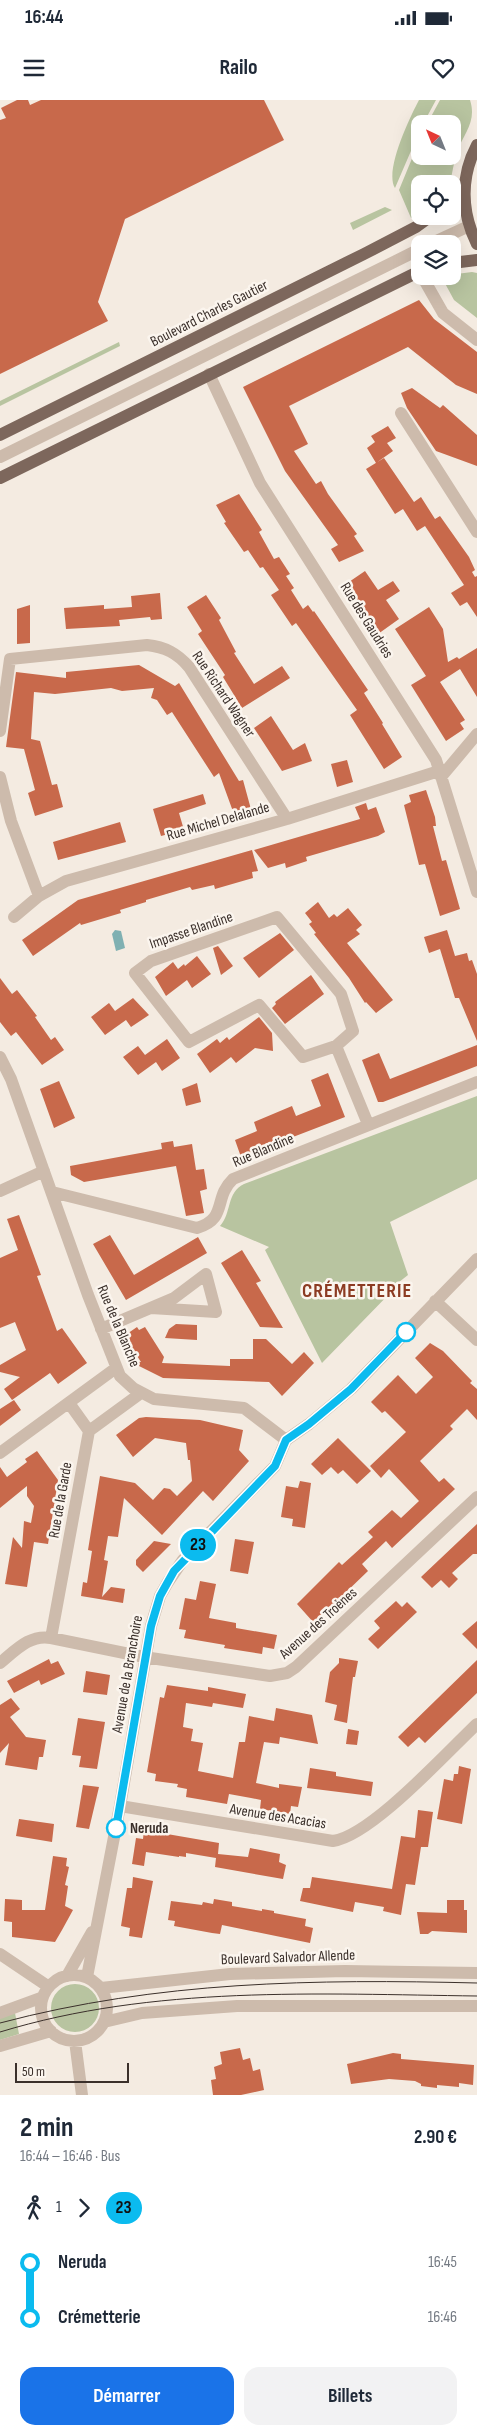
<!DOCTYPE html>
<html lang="fr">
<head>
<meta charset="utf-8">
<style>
  :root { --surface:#fff; --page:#f2f2f3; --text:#1f2937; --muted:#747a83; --accent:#1a73e8 }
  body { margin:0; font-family:"Sofia Sans Condensed",sans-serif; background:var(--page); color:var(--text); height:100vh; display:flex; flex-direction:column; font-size:19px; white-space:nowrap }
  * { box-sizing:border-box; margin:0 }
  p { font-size:16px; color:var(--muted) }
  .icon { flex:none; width:28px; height:28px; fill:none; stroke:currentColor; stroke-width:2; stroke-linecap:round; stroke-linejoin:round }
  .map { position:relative; height:1995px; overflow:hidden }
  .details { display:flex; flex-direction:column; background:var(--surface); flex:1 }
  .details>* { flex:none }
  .badge { padding:0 10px; border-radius:16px; font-size:18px; line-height:32px }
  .needle { width:32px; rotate:317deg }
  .fabs { position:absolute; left:411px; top:15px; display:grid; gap:10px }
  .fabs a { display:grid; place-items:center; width:50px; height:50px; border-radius:10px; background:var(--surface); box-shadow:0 5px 20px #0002; font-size:25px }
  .scale { position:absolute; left:15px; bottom:12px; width:114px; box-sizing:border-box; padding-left:5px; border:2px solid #3b302b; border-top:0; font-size:14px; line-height:18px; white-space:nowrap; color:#3b302b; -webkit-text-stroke:4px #fbf5ee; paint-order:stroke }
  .map>.badge { position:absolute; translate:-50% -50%; box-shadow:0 0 0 2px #fff }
  .legs { display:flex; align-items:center; gap:8px; height:55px; padding:0 20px; font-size:16px }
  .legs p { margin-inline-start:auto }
  .summary { display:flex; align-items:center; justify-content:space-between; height:85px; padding:0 20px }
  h1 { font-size:28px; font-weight:700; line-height:38px }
  .action { display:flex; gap:10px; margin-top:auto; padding:10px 20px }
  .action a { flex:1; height:58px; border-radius:15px; background:var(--accent); color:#fff; font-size:20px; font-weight:700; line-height:58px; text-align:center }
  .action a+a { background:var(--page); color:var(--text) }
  ul { padding:0 20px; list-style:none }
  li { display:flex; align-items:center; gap:18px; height:55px; font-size:19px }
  li i { display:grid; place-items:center; width:8px; height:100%; margin:0 6px; background:currentColor }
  li i::after { content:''; width:12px; height:12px; margin:-6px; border:4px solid; border-radius:50%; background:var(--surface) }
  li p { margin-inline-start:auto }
  li:first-child i { background:linear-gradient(#0000 50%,currentColor 0) }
  li:last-child i { background:linear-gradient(currentColor 50%,#0000 0) }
  .status { display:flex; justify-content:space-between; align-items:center; height:35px; padding:0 25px; background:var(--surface); direction:ltr }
  .status svg { height:14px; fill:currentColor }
  header { display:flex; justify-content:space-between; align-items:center; height:65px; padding:0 20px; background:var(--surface); font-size:22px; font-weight:700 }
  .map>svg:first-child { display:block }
</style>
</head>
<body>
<div class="status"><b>16:44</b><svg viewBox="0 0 49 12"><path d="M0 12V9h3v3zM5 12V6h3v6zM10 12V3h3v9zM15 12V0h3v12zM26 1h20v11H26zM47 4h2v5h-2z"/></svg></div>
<header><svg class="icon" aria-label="menu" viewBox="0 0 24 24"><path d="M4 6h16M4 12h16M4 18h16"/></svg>Railo<svg class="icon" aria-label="heart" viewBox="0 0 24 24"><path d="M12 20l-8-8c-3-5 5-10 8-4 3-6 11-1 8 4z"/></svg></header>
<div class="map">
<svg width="477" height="1995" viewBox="0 0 477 1995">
  <rect width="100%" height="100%" fill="#f4ebe1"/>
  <path fill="#b8c4a0" d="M419 0H436L423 24H420V30L395 88C384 71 410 17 419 0Z
    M440 0H470C477 22 464 33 457 52 454 62 452 73 450 84H420V112L411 118 399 90 420 39V56H452V24H427Z
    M385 107 392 110 353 130 350 123Z
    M472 172 477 173V218L454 200 441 176Z
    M119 242 120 246 0 306V301Z
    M477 996V1079L390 1122 408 1175 394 1186 395 1188 322 1263 265 1150 269 1147 220 1126C232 1113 226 1093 244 1084Z
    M51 1908a24 24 0 1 1 48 0a24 24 0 1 1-48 0Z
    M15 1913 19 1934 0 1940V1918Z"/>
  <path fill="#7fb0b2" d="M115 830 121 831 125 848 116 851 112 834Z"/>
  <path fill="#c8694b" d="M17 0H28L30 5 41 0H264L284 40 125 119 98 202 108 221 0 274V20L6 18 1 8Z
    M419 200 434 219 477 252V294L456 285 408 247 289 306 308 344 294 351 316 384 321 381 328 394 357 434 354 436 364 451 339 462 331 449 338 445 285 371 243 287Z
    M412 288 440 308 443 305 477 335V366L436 351 407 308 401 293Z
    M388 326 396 338 387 343 393 351 376 363 367 348 375 342 371 336Z
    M384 358 414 402 421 397 435 419 440 416 469 457 475 470 472 472 475 477 477 476V517L467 502 460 506 451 493 464 485 425 426 417 431 403 409 395 414 366 369Z
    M239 394 262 430 259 432 274 459 279 457 290 474 286 476 294 488 291 490 303 509 308 505 313 512 314 511 368 590 364 593 383 623 382 624 402 657 384 669 350 615 357 610 296 523 292 526 271 495 279 490 263 467 260 468 248 450 244 452 224 423 226 422 216 405Z
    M365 471 378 490 393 481 400 491 386 500 399 519 378 534 346 484Z
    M160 493 162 519 151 520 150 517 119 520 120 526 66 529 64 508 104 505V509L132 507 131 496Z
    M206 495 221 518 219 520 236 552 234 553 254 584 282 566 290 578 242 608 223 577 225 575 198 534 202 531 187 507Z
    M30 505V543L17 544V509Z
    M429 507 443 529 448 562 457 557 459 559 477 548V597L460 569 440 582 465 620 460 623 464 629 446 641 411 585 426 576 395 529Z
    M139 565 175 586 179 583 239 681 243 680 252 713 235 717 219 673 214 677 172 612 167 615 157 600 151 598 154 588 122 591 111 588 55 594 34 592 31 639 40 641 52 685 57 684 63 707 35 716 28 693 35 690 24 649 6 647 16 572 66 578V572Z
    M271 616 293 650 305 643 312 661 282 671 254 628Z
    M347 660 353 682 337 687 331 664Z
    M426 690 435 717 436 726H433L442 761 446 760 460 809 440 816 425 764 419 765 404 705 411 702 409 695Z
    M203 694 206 704 179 713 184 730 161 736 153 709Z
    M366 703 368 710 376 707 385 732 378 736 306 757 307 761 286 768 285 763 268 768 254 750 360 719 355 707Z
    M120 722 126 742 58 760 53 742Z
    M252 750 258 771 252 772 253 778 215 789 214 785 192 790 190 787 146 800V802L120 810 121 813 81 825 80 823 33 856 22 840 78 800Z
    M318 802 329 818 334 814 337 817 348 808 362 825 356 830 360 834 347 843 393 900 376 913 366 902 365 903 349 878 314 834 316 833 309 824 312 822 305 813Z
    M447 830 455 856 467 853 469 861 472 860 477 874V941L459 898H455L440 849 429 853 424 837Z
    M280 833 294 850 259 878 243 858Z
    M218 846 233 866 221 875 213 848Z
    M197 856 211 874 192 888 187 880 166 896 155 877 173 862 178 869 184 864 185 866Z
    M311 875 324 894 285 924 272 908 276 904 275 902Z
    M0 878 12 894 17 890 37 916 35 917 51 940 55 937 64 950 42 965 16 932 11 936 0 922Z
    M133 898 149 915 131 927 126 920 105 935 91 917 109 903 115 911Z
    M259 917 272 933 273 951 255 948 236 963 231 957 210 973 197 954 217 939 220 943 227 937 229 940Z
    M167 939 180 958 162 971 156 962 138 975 123 957 138 946 145 955Z
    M477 945V966L383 1002H378L362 960 379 953 390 979Z
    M328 973 345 1017 241 1057 235 1040 257 1031 254 1022 292 1006 296 1016 321 1006 311 980Z
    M59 981 75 1018 54 1028 40 989Z
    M197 983 201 1002 186 1006 182 989Z
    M173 1041 174 1047 192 1044 196 1070 204 1069 207 1089 200 1091 204 1113 186 1116 176 1066 84 1082 71 1075 70 1066 162 1049 161 1043Z
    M19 1115 41 1175 37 1176 57 1231 62 1228 87 1263 58 1284 50 1273 12 1300 4 1289 20 1277 0 1272V1265L26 1250 15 1222 0 1228V1158L18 1150 7 1119Z
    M110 1135 134 1175 198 1137 207 1153 126 1200 93 1144Z
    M242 1150 261 1181 256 1183 283 1228 260 1227 221 1163Z
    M176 1224 197 1225V1240L165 1238 169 1229Z
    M137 1227 139 1230 145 1227 164 1257 162 1263 230 1266V1259H253V1239H266L292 1264 304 1252 314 1263 282 1296 269 1282 163 1278 129 1261 141 1262 124 1236Z
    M430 1243 443 1251 472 1281 470 1283 477 1289V1320L467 1309 450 1326 453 1329 420 1361 439 1382 444 1378 455 1389 392 1448 386 1441 362 1464 368 1471 314 1523 297 1504 339 1462 342 1465 373 1437 368 1432 392 1410 401 1418 419 1401 389 1369 381 1378 370 1366 406 1332 385 1311 382 1313 371 1302 398 1275 416 1294 433 1277 415 1258Z
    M14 1300 21 1310 0 1326V1309Z
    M146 1317 200 1320 243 1330 239 1350 249 1361 213 1401 203 1391 162 1435 124 1398 118 1437 108 1436 104 1460 108 1461 102 1497 111 1487 125 1489 123 1503 81 1496 83 1482 87 1483 92 1451 88 1450 100 1376 135 1383 153 1400 164 1388 170 1389 177 1396 192 1381 190 1360H188L186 1343 155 1338 133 1357 116 1335 139 1318Z
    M338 1338 371 1371 357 1384 343 1370 338 1374 331 1367 322 1375 311 1364Z
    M37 1351 58 1380 48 1444 34 1442 27 1487 5 1484 13 1437 22 1448 24 1421 31 1423 34 1406 27 1396V1386L0 1408V1367L7 1377 27 1362 25 1359Z
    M300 1381 311 1383 305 1428 292 1426 293 1419 281 1417 286 1386 298 1388Z
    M477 1424V1454H473L452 1473 458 1479 449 1488 441 1480 432 1488 421 1477Z
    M235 1439 254 1442 248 1474 230 1471Z
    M154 1441 171 1444 143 1472 136 1465V1460Z
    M200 1481 216 1484 209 1518 236 1523V1528L277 1535 274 1549 263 1547 262 1554 224 1548 225 1545 184 1538 186 1530 179 1529 185 1498 196 1500Z
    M396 1501 402 1507 407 1502 417 1512 378 1549 368 1539 380 1528 374 1521Z
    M477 1521V1549L462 1534Z
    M339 1558 358 1561 355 1577H353L347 1623 334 1620 337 1605 325 1602 330 1572 339 1563Z
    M49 1559 51 1564 58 1561 65 1574 41 1585 39 1580 14 1593 7 1581Z
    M477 1560V1593L425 1643 419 1637 408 1647 398 1637Z
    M86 1571 110 1575 107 1595 83 1592Z
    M167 1585 208 1591V1587L246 1594 243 1608 213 1603 212 1607 186 1603 183 1627 193 1629 191 1641 203 1643 198 1671 233 1678 239 1642H245L249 1616 274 1621 276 1608 312 1615 318 1644 280 1637 279 1644 264 1642 256 1683 279 1688V1684L302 1687 298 1707 291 1706 290 1714 260 1709 261 1700 251 1698 229 1694 227 1704 186 1697 187 1689 177 1687 178 1684 155 1681 156 1674 147 1672 160 1597 164 1598Z
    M11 1598 20 1609 10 1617 26 1637 46 1640 43 1657H39L37 1670 5 1665 9 1643 0 1653V1605Z
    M78 1618 105 1622 97 1669 79 1667 81 1656 72 1655Z
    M348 1629 359 1631 357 1645 346 1644Z
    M459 1666 471 1669 462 1724 437 1719 444 1679 453 1681 454 1674H458Z
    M310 1668 336 1672V1676L373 1682 371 1696 307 1688Z
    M83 1685 99 1687 89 1729 76 1727Z
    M418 1710 433 1712 428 1747H421L415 1785 406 1784 401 1815 383 1811 384 1807 355 1802 353 1812 300 1801 303 1788H310L312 1777 392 1789 401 1736 415 1738Z
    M19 1719 54 1724 52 1742 16 1736Z
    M144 1730 219 1743 218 1754 248 1757 250 1748 280 1754 279 1762 286 1765 283 1779 215 1767 216 1758 186 1753V1757L179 1756V1757L146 1752 144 1766 132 1764 136 1738 143 1739Z
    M53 1756 67 1758 66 1766 69 1767 65 1785 68 1786 65 1806 73 1810 62 1830 55 1842 12 1837V1822L4 1821 5 1799 22 1800V1810H45Z
    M133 1777 153 1781 142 1838 129 1836 130 1828 121 1826 127 1788H132Z
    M214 1799 232 1802V1806L262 1811V1809L274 1811V1813L306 1819 305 1826 313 1828 310 1843 222 1825 220 1834 212 1833 174 1826 175 1821 168 1820 171 1801 202 1805 203 1802 213 1804Z
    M447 1800H464V1810H467V1833L432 1831 428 1834H420L417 1812 447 1813Z
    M240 1948 243 1960 250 1958 253 1971 260 1969 264 1990 241 1995H213L211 1980 216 1979 214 1967 222 1964 220 1952Z
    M393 1953 401 1954V1959L474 1965 473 1985 459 1983V1987L437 1985V1988L421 1986V1984L415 1981 389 1979 351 1984 347 1964Z"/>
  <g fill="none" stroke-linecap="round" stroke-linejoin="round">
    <path stroke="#cdbbac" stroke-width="12" d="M430 144 469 126
      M422 176 443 213 477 240
      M209 274 260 383 436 660 477 792
      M401 313 477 432
      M0 357 420 149
      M0 631 10 559 147 545C165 547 177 553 189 567L287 719
      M0 677 11 721 39 796
      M441 677 477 634
      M14 817 39 796 66 781 287 719 439 671
      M277 817 341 894 353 931 336 946 303 957 259 905 189 942 135 873 151 861Z
      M336 946 368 1024
      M0 957 11 979 88 1195 120 1276 133 1288 154 1299 244 1308 286 1340
      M0 1091 44 1071
      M52 1092 197 1128C228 1119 213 1098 233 1079L477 982
      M435 1201 477 1240
      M101 1229 174 1198 206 1174 216 1212 151 1208
      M69 1303 89 1331
      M0 1353 116 1268
      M51 1538 144 1557 270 1576 287 1573 296 1567 477 1397
      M0 1563C16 1550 30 1534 51 1538L89 1331 141 1293
      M120 1706 333 1741C371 1736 446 1653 477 1624
      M0 1854 49 1887
      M41 1908a33 33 0 1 1 66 0a33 33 0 1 1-66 0Z
      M67 1876 92 1832
      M87 1877 120 1706 151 1526 160 1496 168 1482 183 1460 275 1366 286 1340 309 1324 351 1289 477 1159
      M101 1888 230 1874 345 1871 477 1873
      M0 1913 43 1897
      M104 1922 142 1913 237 1906H477
      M75 1941 82 1995
      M0 1946 51 1931"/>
    <path stroke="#7d675c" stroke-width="12" d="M477 45C460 77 461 112 477 144
      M452 163 477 160
      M0 335 364 154 416 127 431 116
      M0 378 420 171"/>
    <path stroke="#3b302b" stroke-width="1" d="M0 1923C158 1881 315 1879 477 1883
      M0 1932C154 1885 318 1894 477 1896"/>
  </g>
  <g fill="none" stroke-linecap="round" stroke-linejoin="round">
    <defs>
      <path id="line-1" d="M116 1728 151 1526 160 1496 174 1471 275 1366 286 1340 309 1324 351 1289 406 1232"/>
    </defs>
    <use href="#line-1" stroke="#fff" stroke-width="11"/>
    <use href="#line-1" stroke="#0bbbef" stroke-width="8"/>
  </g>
  <g fill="#fff" stroke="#0bbbef" stroke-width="2.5">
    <circle cx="406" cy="1232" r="9"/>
    <circle cx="116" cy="1728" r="9"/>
  </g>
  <g text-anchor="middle" stroke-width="5" stroke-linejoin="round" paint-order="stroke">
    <g font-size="15" fill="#3b302b" stroke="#fbf5ee">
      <text transform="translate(209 213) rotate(-27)" y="5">Boulevard Charles Gautier</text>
      <text transform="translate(367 520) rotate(58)" y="5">Rue des Gaudries</text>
      <text transform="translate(224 594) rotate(56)" y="5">Rue Richard Wagner</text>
      <text transform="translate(218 721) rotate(-16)" y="5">Rue Michel Delalande</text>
      <text transform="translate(191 830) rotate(-19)" y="5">Impasse Blandine</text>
      <text transform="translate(263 1050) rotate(-23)" y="5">Rue Blandine</text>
      <text transform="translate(119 1226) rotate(67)" y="5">Rue de la Blanche</text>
      <text transform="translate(60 1400) rotate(-80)" y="5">Rue de la Garde</text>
      <text transform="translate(318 1523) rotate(-42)" y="5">Avenue des Troènes</text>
      <text transform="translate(127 1574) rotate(-80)" y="5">Avenue de la Branchoire</text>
      <text transform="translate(278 1716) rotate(9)" y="5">Avenue des Acacias</text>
      <text transform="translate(288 1857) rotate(-2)" y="5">Boulevard Salvador Allende</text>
    </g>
    <g font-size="15" font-weight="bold" fill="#3b302b" stroke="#fbf5ee" text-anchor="start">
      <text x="130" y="1733">Neruda</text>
    </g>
    <g font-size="20" font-weight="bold" letter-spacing="1" fill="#8c3b22" stroke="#fbf5ee">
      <text x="357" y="1197">CRÉMETTERIE</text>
    </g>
  </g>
</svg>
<div class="fabs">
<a><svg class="needle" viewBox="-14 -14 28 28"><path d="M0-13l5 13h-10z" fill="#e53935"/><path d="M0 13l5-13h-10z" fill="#747a83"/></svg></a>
<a><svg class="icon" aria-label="locate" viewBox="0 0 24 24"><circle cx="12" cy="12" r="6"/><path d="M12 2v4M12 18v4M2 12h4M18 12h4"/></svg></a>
<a><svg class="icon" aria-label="layers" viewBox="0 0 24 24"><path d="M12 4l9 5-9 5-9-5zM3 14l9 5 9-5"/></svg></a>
</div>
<div class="scale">50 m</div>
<b class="badge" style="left:198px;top:1445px;background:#0bbbef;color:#111">23</b>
</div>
<section class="details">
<div class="summary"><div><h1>2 min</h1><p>16:44 – 16:46 · Bus</p></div><b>2.90 €</b></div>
<div class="legs"><svg class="icon" aria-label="walk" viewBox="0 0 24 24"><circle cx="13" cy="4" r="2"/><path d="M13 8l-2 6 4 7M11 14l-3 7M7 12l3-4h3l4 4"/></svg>1<svg class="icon" aria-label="forward" viewBox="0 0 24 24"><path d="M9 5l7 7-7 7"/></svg><b class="badge" style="background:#0bbbef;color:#111">23</b></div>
<ul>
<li><i style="color:#0bbbef"></i><b>Neruda</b><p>16:45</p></li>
<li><i style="color:#0bbbef"></i><b>Crémetterie</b><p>16:46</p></li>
</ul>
<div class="action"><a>Démarrer</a><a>Billets</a></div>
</section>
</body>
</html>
